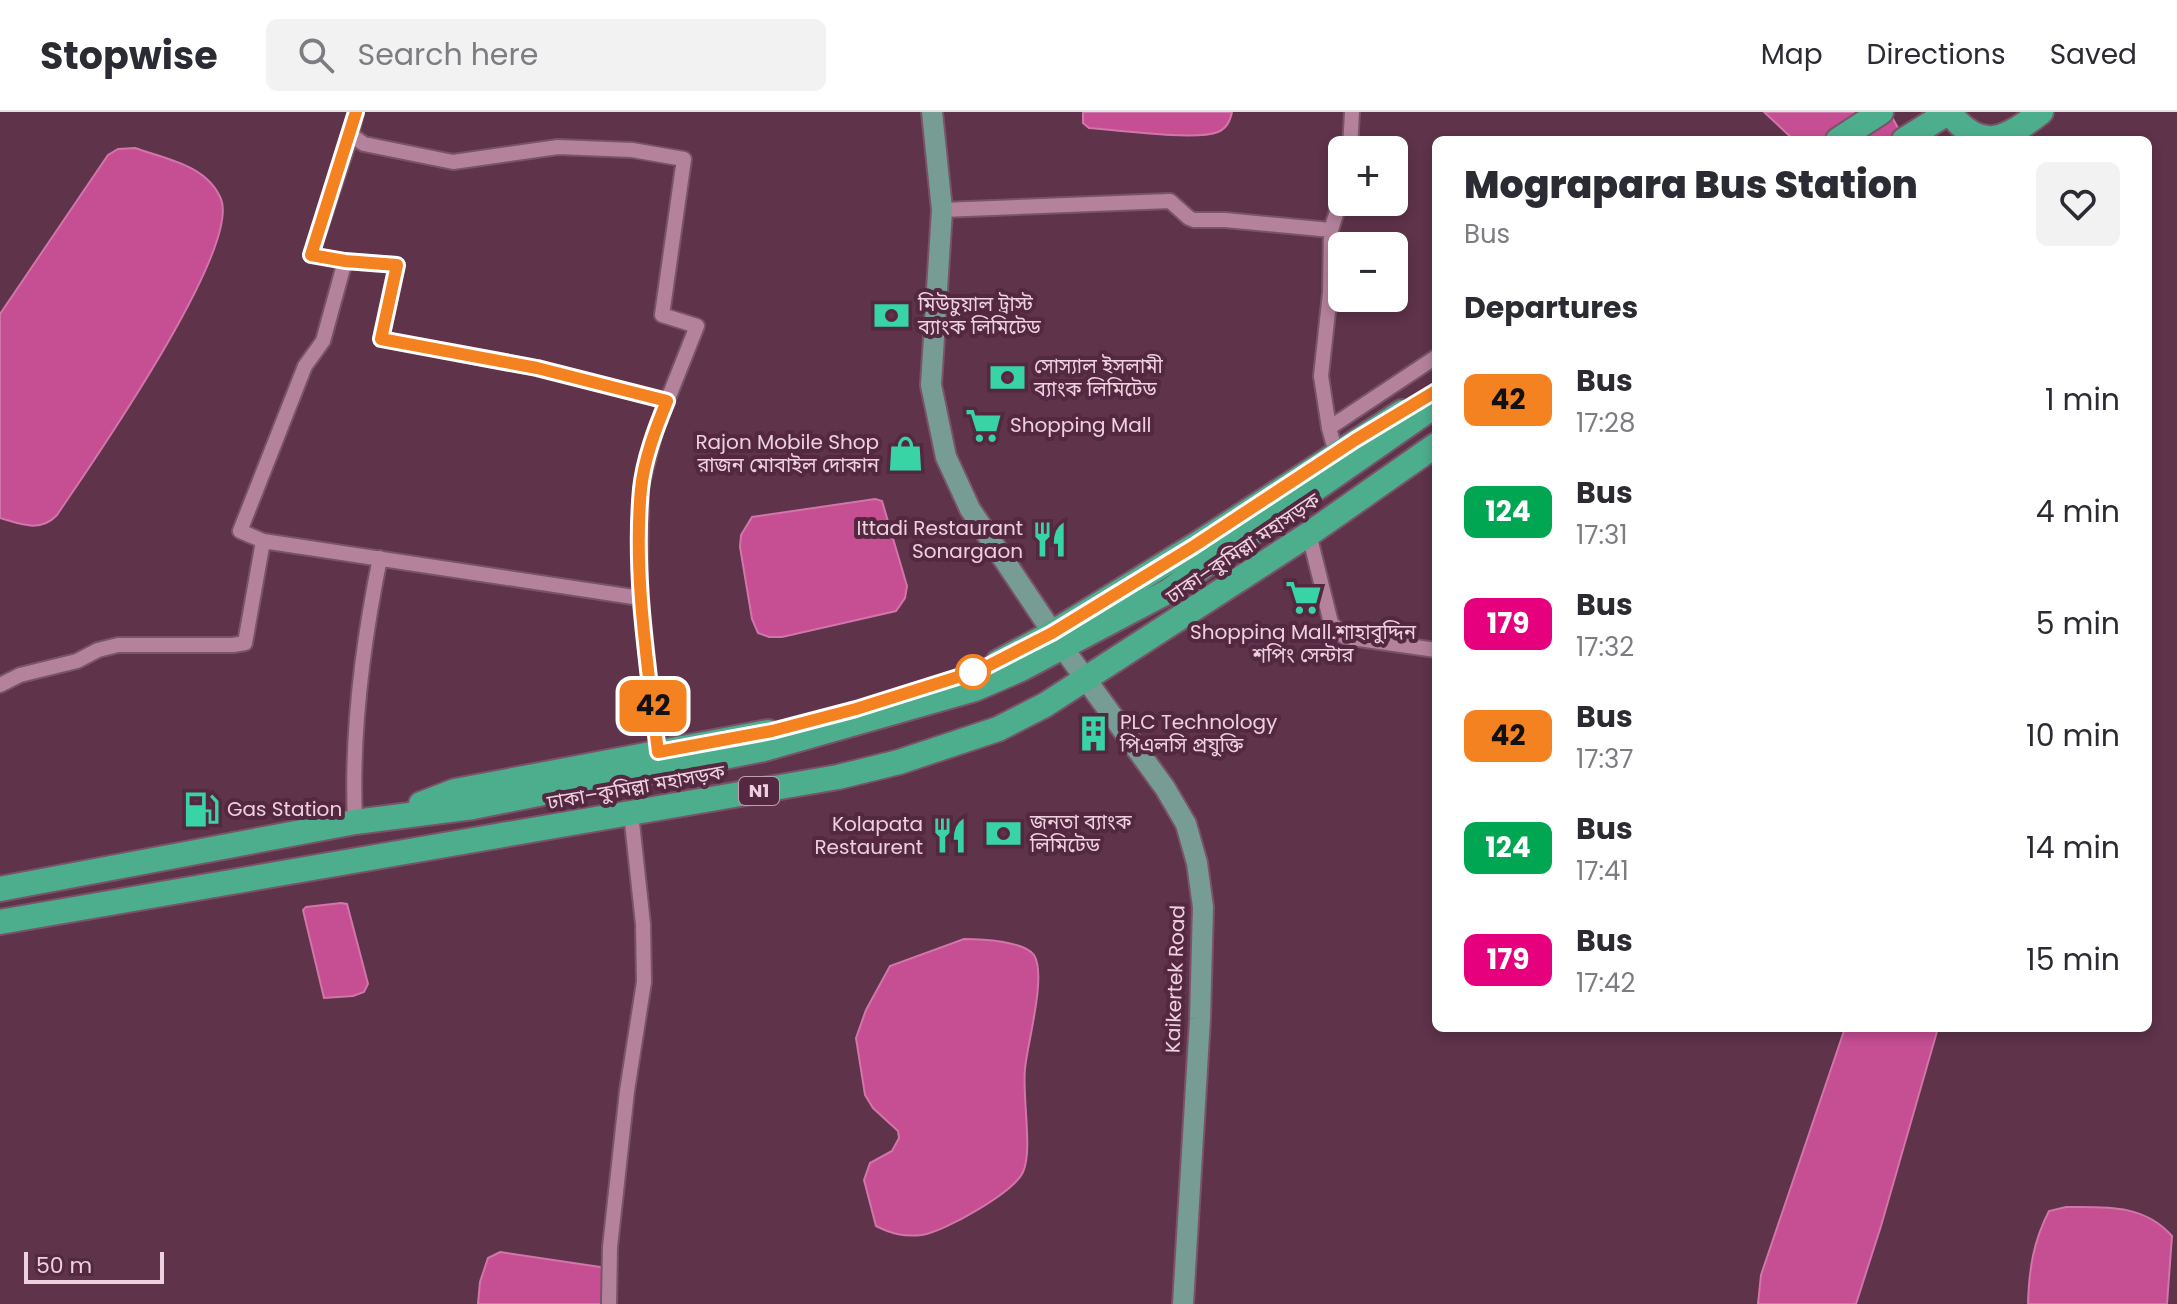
<!DOCTYPE html>
<html lang="en">
<head>
<meta charset="utf-8">
<style>
  :root { --surface:#fff; --page:#f2f2f3; --text:#2b2b33; --muted:#7c7c81; --line:#e1e1e2 }
  body { margin:0; font-family:Poppins,"Noto Sans Bengali",sans-serif; background:var(--page); color:var(--text); height:100vh; display:flex; flex-direction:column; font-size:30px; white-space:nowrap }
  * { box-sizing:border-box; margin:0 }
  p { font-size:26px; color:var(--muted) }
  .icon { flex:none; width:44px; height:44px; fill:none; stroke:currentColor; stroke-width:2; stroke-linecap:round; stroke-linejoin:round }
  .map { position:relative; flex:1; overflow:hidden }
  .details { position:absolute; left:1432px; top:24px; width:720px; height:896px; display:flex; flex-direction:column; background:var(--surface); border-radius:12px; box-shadow:0 4px 12px #0003 }
  .details>* { flex:none }
  .badge { padding:0 16px; border-radius:12px; font-size:28px; line-height:52px }
  .buttons { position:absolute; left:1328px; top:24px; display:grid; gap:16px }
  .buttons a { display:grid; place-items:center; width:80px; height:80px; border-radius:12px; background:var(--surface); box-shadow:0 4px 12px #0003; font-size:40px }
  .scale { position:absolute; left:24px; bottom:20px; width:140px; box-sizing:border-box; padding-left:8px; border:4px solid #edd1de; border-top:0; font-size:22px; line-height:28px; white-space:nowrap; color:#edd1de; -webkit-text-stroke:6px #532840; paint-order:stroke }
  .map>.badge { position:absolute; translate:-50% -50%; box-shadow:0 0 0 4px #fff }
  h2 { padding:0 32px; font-size:30px; line-height:72px }
  .round { display:grid; place-items:center; flex:none; width:84px; height:84px; border-radius:12px; background:var(--page) }
  .headline { display:flex; align-items:center; justify-content:space-between; height:136px; padding:0 32px }
  h1 { font-size:38px; font-weight:800; line-height:60px }
  ul { padding:0; list-style:none }
  li { display:flex; align-items:center; gap:24px; height:112px; padding:0 32px }
  li div { flex:1 }
  li b { display:block; font-size:30px }
  li em { font-style:normal }
  li .badge { min-width:88px; font-weight:700; text-align:center }
  header { display:flex; align-items:center; gap:48px; box-sizing:border-box; height:112px; padding:0 40px; background:var(--surface); border-bottom:2px solid var(--line) }
  header strong { font-size:38px }
  nav { display:flex; gap:44px; margin-inline-start:auto; font-size:28px }
  .search { width:560px; height:72px; background:var(--page); display:flex; align-items:center; gap:20px; box-sizing:border-box; padding:0 28px; border-radius:12px; color:var(--muted); font-size:30px }
  .map>svg:first-child { display:block }
</style>
</head>
<body>
<header>
<strong>Stopwise</strong>
<div class="search"><svg class="icon" aria-label="search" viewBox="0 0 24 24"><circle cx="10" cy="10" r="6"/><path d="M15 15l6 6"/></svg>Search here</div>
<nav><a>Map</a><a>Directions</a><a>Saved</a></nav>
</header>
<div class="map">
<svg width="2177" height="1192" viewBox="0 0 2177 1192">
  <rect width="100%" height="100%" fill="#5f334a"/>
  <path fill="#c64e93" stroke="#d275aa" stroke-width="2" d="M1083 0H1232C1230 9 1227 16 1218 20 1196 29 1116 18 1089 16L1083 11Z
    M1764 0H1889L1905 28H1794Z
    M135 36C166 47 207 53 221 87 241 138 90 354 57 403 40 421 21 412 0 406V202L108 43 118 37Z
    M875 387 882 389 907 474 905 486 896 499 782 525H769L758 521 752 507 740 435 741 423 752 405Z
    M341 791 347 792 368 872 364 880 353 884 324 886 303 798 306 795Z
    M964 827C981 827 1024 829 1034 843 1047 864 1027 932 1025 957 1022 985 1033 1039 1023 1060 1014 1080 944 1120 922 1123 904 1125 892 1122 876 1114L864 1068 870 1051 892 1039 899 1026 898 1019 873 996 865 983 856 926 866 898 890 854Z
    M1845 916H1938L1881 1114 1856 1192H1758L1761 1163Z
    M2066 1095C2106 1095 2144 1092 2172 1124L2167 1192H2028C2029 1158 2033 1130 2049 1099Z
    M500 1140 600 1155 603 1158 602 1192H478L480 1170 488 1146Z"/>
  <g fill="none" stroke-linecap="round" stroke-linejoin="round">
    <defs>
      <path id="minor" d="M356 0 351 23 364 32 453 50 558 35 632 38 684 47 662 203 697 214 656 317 641 375 640 486 658 640
        M351 23 311 143 345 149 323 229 305 254 240 419 263 429 640 486
        M1350 38 1352 0
        M942 98 1170 89 1189 106 1194 108H1225L1331 118
        M345 149 397 153 381 227 537 256 667 289
        M1329 316 1436 245
        M1336 341 1329 316 1321 264 1330 181 1331 118 1342 83
        M1309 422 1331 511 1345 525 1436 538
        M0 573 20 563 77 549 98 538 118 533H233L245 531 263 429
        M355 710C351 621 362 534 380 446
        M609 1192 610 1135 627 979 644 870 643 812 631 701"/>
      <path id="major" d="M932 0 942 98 931 273 946 345 970 397 1063 536 1165 676 1186 712 1197 751 1203 795 1200 907 1183 1192"/>
      <path id="highway" d="M1949 0C1981 42 2007 27 2041 0
        M1838 28 1881 0
        M1904 28 1949 0
        M998 550 1052 521 1194 434 1402 300
        M421 692 455 679 768 620
        M0 777 355 710 473 695 764 637 975 577 1021 557 1167 480 1436 293
        M0 810 838 665 899 650 998 617 1045 593 1309 422 1436 333"/>
    </defs>
    <use href="#minor" stroke="#795468" stroke-width="18"/>
    <use href="#major" stroke="#795468" stroke-width="24"/>
    <use href="#highway" stroke="#795468" stroke-width="28"/>
    <use href="#minor" stroke="#b5829c" stroke-width="14"/>
    <use href="#major" stroke="#779c93" stroke-width="20"/>
    <use href="#highway" stroke="#4dae8d" stroke-width="24"/>
  </g>
  <g fill="none" stroke-linecap="round" stroke-linejoin="round">
    <defs>
      <path id="line" d="M356 0 311 143 345 149 397 153 381 227 537 256 667 289C656 316 644 347 641 377 633 464 648 554 658 640L772 619 856 597 980 558 1052 521 1194 434 1355 328 1436 279"/>
    </defs>
    <use href="#line" stroke="#fff" stroke-width="18"/>
    <use href="#line" stroke="#f58220" stroke-width="12"/>
  </g>
  <defs>
    <symbol id="bank-bare" viewBox="-9 -9 18 18"><path d="M-6-4H6V4H-6ZM0-2.3a2.3 2.3 0 1 0 0 4.6a2.3 2.3 0 1 0 0-4.6Z" fill="#38d4a6" stroke="#532840" stroke-width="2.5" paint-order="stroke"/></symbol>
    <symbol id="supermarket-bare" viewBox="-9 -9 18 18"><path d="M-6-5.5h2.5l.6 2H6L4.5 2H-2.5L-4.4-4H-6ZM-1.5 3.2a1.3 1.3 0 1 0 .1 0ZM3 3.2a1.3 1.3 0 1 0 .1 0Z" fill="#38d4a6" stroke="#532840" stroke-width="2.5" paint-order="stroke"/></symbol>
    <symbol id="shop-bare" viewBox="-9 -9 18 18"><path d="M-5-2.5h2.3a2.7 3.5 0 0 1 5.4 0H5L5.5 6h-11ZM-1.5-2.5h3a1.5 2.3 0 0 0-3 0Z" fill="#38d4a6" stroke="#532840" stroke-width="2.5" paint-order="stroke"/></symbol>
    <symbol id="restaurant-bare" viewBox="-9 -9 18 18"><path d="M-5-6h1v4h1v-4h1v4h1v-4h1v5L-1.5 .5V6h-2V.5L-5-1ZM5-6V6H3V1.5H1.5Q1.5-4 5-6Z" fill="#38d4a6" stroke="#532840" stroke-width="2.5" paint-order="stroke"/></symbol>
    <symbol id="building-bare" viewBox="-9 -9 18 18"><path d="M-4-6H4V6H1V3H-1V6H-4ZM-2.5-4.3h1.7v1.8h-1.7ZM.8-4.3h1.7v1.8H.8ZM-2.5-1h1.7V.8h-1.7ZM.8-1h1.7V.8H.8Z" fill="#38d4a6" stroke="#532840" stroke-width="2.5" paint-order="stroke"/></symbol>
    <symbol id="fuel-bare" viewBox="-9 -9 18 18"><path d="M-5.5-6h7V0h2V4h1.3V-2.5L3-4.5l.8-.8L6-3V5H2.5V1h-1V6h-7ZM-4.2-4.7v3.2H.2V-4.7Z" fill="#38d4a6" stroke="#532840" stroke-width="2.5" paint-order="stroke"/></symbol>
  </defs>
  <g fill-rule="evenodd">
    <use href="#bank-bare" x="866" y="178" width="51" height="51"/>
    <use href="#bank-bare" x="982" y="240" width="51" height="51"/>
    <use href="#supermarket-bare" x="958" y="288" width="51" height="51"/>
    <use href="#shop-bare" x="880" y="316" width="51" height="51"/>
    <use href="#restaurant-bare" x="1024" y="402" width="51" height="51"/>
    <use href="#supermarket-bare" x="1278" y="460" width="51" height="51"/>
    <use href="#building-bare" x="1068" y="596" width="51" height="51"/>
    <use href="#fuel-bare" x="176" y="672" width="51" height="51"/>
    <use href="#bank-bare" x="978" y="696" width="51" height="51"/>
    <use href="#restaurant-bare" x="924" y="698" width="51" height="51"/>
  </g>
  <circle fill="#fff" stroke="#f58220" stroke-width="4" cx="973" cy="560" r="16"/>
  <g text-anchor="middle" stroke-width="8" stroke-linejoin="round" paint-order="stroke">
    <rect fill="#532840" stroke="#bf9eaf" stroke-width="2" x="739" y="665" width="40" height="28" rx="6"/>
    <g font-size="18" font-weight="bold" fill="#edd1de">
      <text x="759" y="685">N1</text>
    </g>
    <g font-size="20" fill="#edd1de" stroke="#532840" text-anchor="start">
      <text x="918" y="199">মিউচুয়াল ট্রাস্ট<tspan x="918" dy="23">ব্যাংক লিমিটেড</tspan></text>
      <text x="1034" y="261">সোস্যাল ইসলামী<tspan x="1034" dy="23">ব্যাংক লিমিটেড</tspan></text>
      <text x="1010" y="320">Shopping Mall</text>
      <text x="879" y="337" text-anchor="end">Rajon Mobile Shop<tspan x="879" dy="23">রাজন মোবাইল দোকান</tspan></text>
      <text x="1023" y="423" text-anchor="end">Ittadi Restaurant<tspan x="1023" dy="23">Sonargaon</tspan></text>
      <text x="1303" y="527" text-anchor="middle">Shopping Mall.শাহাবুদ্দিন<tspan x="1303" dy="23">শপিং সেন্টার</tspan></text>
      <text x="1120" y="617">PLC Technology<tspan x="1120" dy="23">পিএলসি প্রযুক্তি</tspan></text>
      <text x="227" y="704">Gas Station</text>
      <text x="1030" y="717">জনতা ব্যাংক<tspan x="1030" dy="23">লিমিটেড</tspan></text>
      <text x="923" y="719" text-anchor="end">Kolapata<tspan x="923" dy="23">Restaurent</tspan></text>
    </g>
    <g font-size="20" fill="#edd1de" stroke="#532840">
      <text transform="translate(1243 436) rotate(-34)" y="7">ঢাকা–কুমিল্লা মহাসড়ক</text>
      <text transform="translate(636 675) rotate(-10)" y="7">ঢাকা–কুমিল্লা মহাসড়ক</text>
      <text transform="translate(1175 867) rotate(-88)" y="7">Kaikertek Road</text>
    </g>
  </g>
</svg>
<div class="buttons">
<a>+</a>
<a>−</a>
</div>
<div class="scale">50 m</div>
<b class="badge" style="left:653px;top:594px;background:#f58220;color:#111">42</b>
<section class="details">
<div class="headline"><div><h1>Mograpara Bus Station</h1><p>Bus</p></div><a class="round"><svg class="icon" aria-label="heart" viewBox="0 0 24 24"><path d="M12 20l-8-8c-3-5 5-10 8-4 3-6 11-1 8 4z"/></svg></a></div>
<h2>Departures</h2>
<ul>
<li><span class="badge" style="background:#f58220;color:#111">42</span><div><b>Bus</b><p>17:28</p></div><em>1 min</em></li>
<li><span class="badge" style="background:#00a651;color:#fff">124</span><div><b>Bus</b><p>17:31</p></div><em>4 min</em></li>
<li><span class="badge" style="background:#e6007e;color:#fff">179</span><div><b>Bus</b><p>17:32</p></div><em>5 min</em></li>
<li><span class="badge" style="background:#f58220;color:#111">42</span><div><b>Bus</b><p>17:37</p></div><em>10 min</em></li>
<li><span class="badge" style="background:#00a651;color:#fff">124</span><div><b>Bus</b><p>17:41</p></div><em>14 min</em></li>
<li><span class="badge" style="background:#e6007e;color:#fff">179</span><div><b>Bus</b><p>17:42</p></div><em>15 min</em></li>
</ul>
</section>
</div>
</body>
</html>
